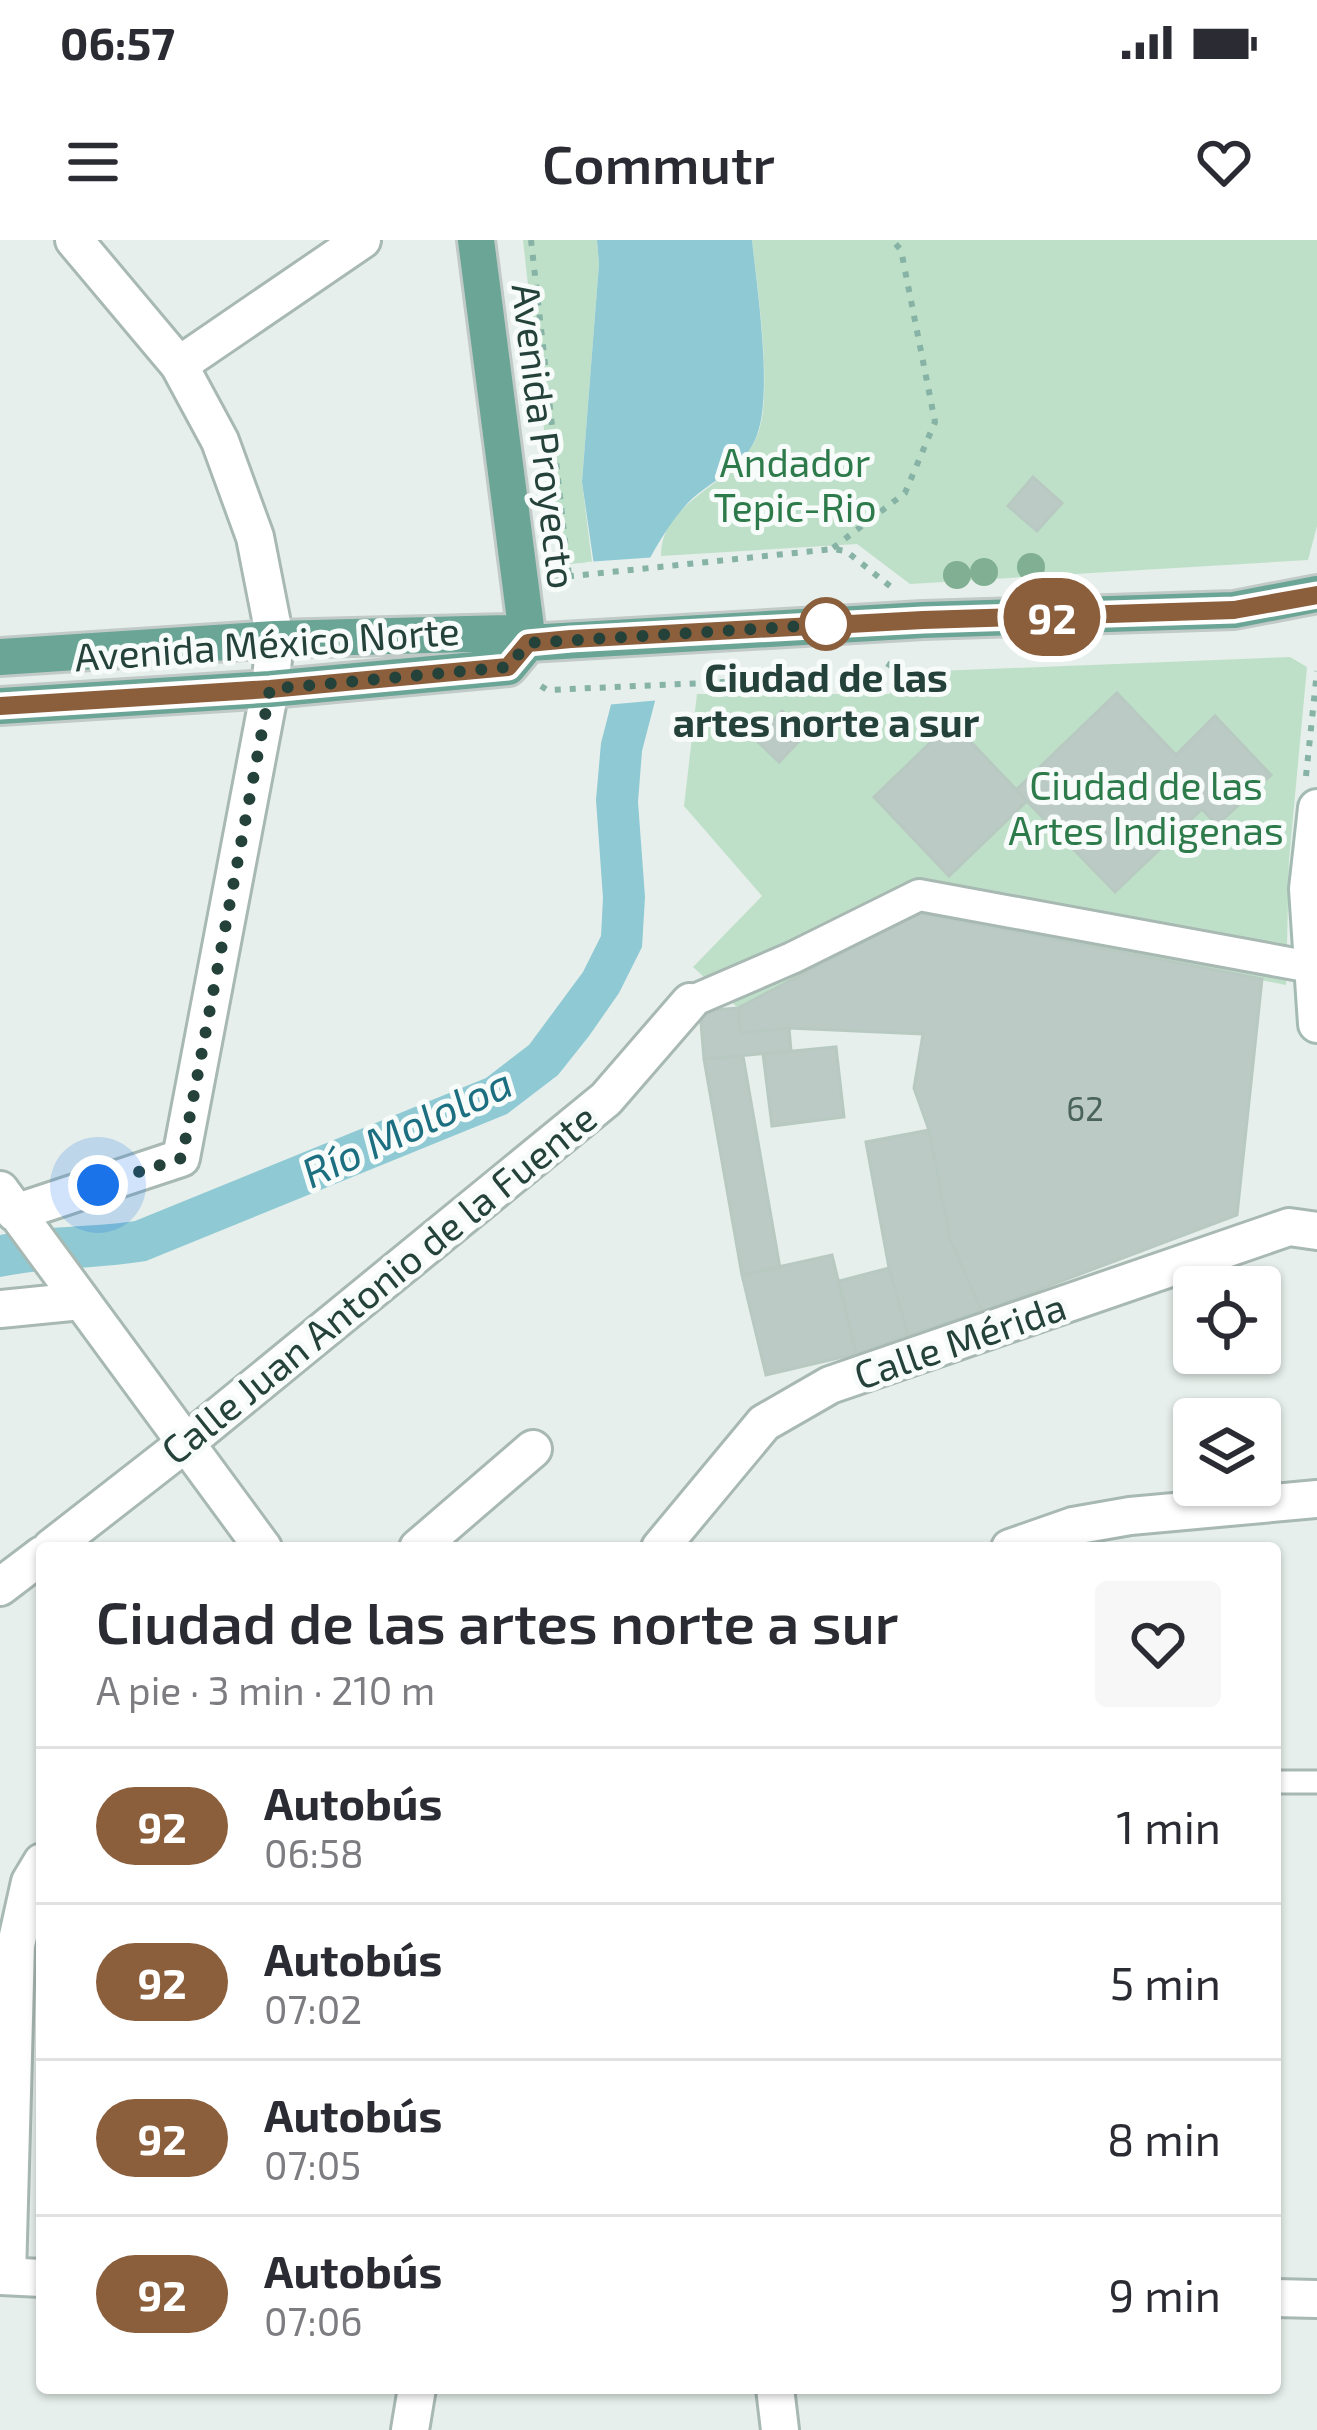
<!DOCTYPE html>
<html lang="es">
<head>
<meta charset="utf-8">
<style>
  :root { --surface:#fff; --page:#f7f7f7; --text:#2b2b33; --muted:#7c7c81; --line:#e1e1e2 }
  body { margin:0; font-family:"Exo 2",sans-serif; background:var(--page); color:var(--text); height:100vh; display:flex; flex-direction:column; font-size:45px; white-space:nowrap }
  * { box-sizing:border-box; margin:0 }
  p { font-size:39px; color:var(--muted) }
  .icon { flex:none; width:66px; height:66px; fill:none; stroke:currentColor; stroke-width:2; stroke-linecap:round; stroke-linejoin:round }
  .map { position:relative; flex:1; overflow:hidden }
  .drawer { position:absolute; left:36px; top:1302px; width:1245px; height:852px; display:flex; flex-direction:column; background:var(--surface); border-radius:12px; box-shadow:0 3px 9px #0004 }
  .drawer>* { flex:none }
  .badge { padding:0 24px; border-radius:39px; font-size:42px; line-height:78px }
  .controls { position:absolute; left:1173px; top:1026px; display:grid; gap:24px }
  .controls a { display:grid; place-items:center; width:108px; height:108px; border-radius:12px; background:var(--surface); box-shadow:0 3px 9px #0004; font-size:60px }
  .you { position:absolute; width:60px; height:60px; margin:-30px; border:9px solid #fff; border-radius:50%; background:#1a73e8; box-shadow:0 0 0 18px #1a73e833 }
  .map>.badge { position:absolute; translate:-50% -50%; box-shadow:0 0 0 6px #fff }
  .round { display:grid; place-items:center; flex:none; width:126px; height:126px; border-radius:12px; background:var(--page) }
  .headline { display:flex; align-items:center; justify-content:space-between; height:204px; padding:0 60px }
  h1 { font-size:57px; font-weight:600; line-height:90px }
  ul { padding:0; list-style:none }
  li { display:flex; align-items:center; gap:36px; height:156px; padding:0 60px; border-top:3px solid var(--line) }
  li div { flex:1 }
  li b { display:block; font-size:45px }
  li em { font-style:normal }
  li .badge { min-width:132px; font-weight:700; text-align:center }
  .status { display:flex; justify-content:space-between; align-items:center; height:84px; padding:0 60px; background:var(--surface); direction:ltr }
  .status svg { height:33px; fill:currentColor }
  header { display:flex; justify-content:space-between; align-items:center; height:156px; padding:0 60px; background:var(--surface); font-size:54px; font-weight:600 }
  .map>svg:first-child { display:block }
</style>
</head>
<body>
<div class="status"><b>06:57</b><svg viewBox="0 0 49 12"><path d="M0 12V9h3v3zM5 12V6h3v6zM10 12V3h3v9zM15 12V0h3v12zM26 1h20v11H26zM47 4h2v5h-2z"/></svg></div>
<header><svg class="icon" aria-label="menu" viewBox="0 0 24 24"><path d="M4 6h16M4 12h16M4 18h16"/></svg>Commutr<svg class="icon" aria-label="heart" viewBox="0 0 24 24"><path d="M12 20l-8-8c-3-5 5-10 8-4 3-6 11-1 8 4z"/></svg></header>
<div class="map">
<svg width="1317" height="2190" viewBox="0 0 1317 2190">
  <rect width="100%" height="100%" fill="#e6efeb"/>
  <path fill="#bfe0c8" d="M523 0H597L599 24 582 242 592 322 559 325Z
    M752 0H1317V286L1308 320 910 344 857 304 661 316C660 259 737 245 757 196 774 156 757 46 752 0Z
    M1290 417 1307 427 1289 620 1286 745 919 673 738 768 693 727 762 656 684 566 697 454H889L913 432Z"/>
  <path fill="#8ec9d4" d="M597 0H752C757 48 773 152 757 195 744 231 707 241 685 266 663 291 647 323 632 353L649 403 655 461 642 511 638 562 645 657 642 707 619 753 589 796 558 835 507 874 146 1021C97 1029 49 1027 0 1037V995C45 985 89 988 135 981L486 838 529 805 583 732 601 696 603 658 596 560 601 503 613 457 582 242 599 24Z"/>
  <path fill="#e6efeb" d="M658 317 638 354 655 402 661 460 605 465 602 413 586 322Z"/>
  <path fill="#bbcac4" stroke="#b8c9c2" stroke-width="3" d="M1033 237 1062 263 1037 291 1008 266Z
    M1117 453 1176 515 1215 476 1271 535 1217 585 1202 569 1115 652 1016 550Z
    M782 471 806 494 779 522 755 499Z
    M952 482 1027 561 949 636 874 557Z
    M919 673 1262 739 1237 975 982 1071 950 999 929 890 914 848 923 794 789 788 740 793 738 768Z
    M738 768 740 793 789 788 791 811 704 819 700 771Z
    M836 807 844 877 772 886 763 814Z
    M743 816 780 1028 742 1035 704 819Z
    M929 890 950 999 982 1071 908 1095 889 1028 866 902Z
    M832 1015 856 1114 766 1135 742 1035Z
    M889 1028 908 1095 856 1114 839 1041Z"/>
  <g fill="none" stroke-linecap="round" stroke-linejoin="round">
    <defs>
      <path id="service" d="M1275 1542H1317"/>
      <path id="pedestrian" d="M690 762 792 718 919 655 1311 727"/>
      <path id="minor" d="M179 125 362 0
        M0 950 263 1308
        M15 973 181 918 270 449 275 399 255 297 220 201 179 125 74 0
        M0 1069 81 1061
        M51 1308 187 1202 606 859 690 762
        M418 1308 533 1209
        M660 1308 764 1183 830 1145 1289 987 1317 991
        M1010 1308 1073 1286 1130 1276 1317 1259
        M0 1347 42 1315
        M7 2036 16 1705 30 1642 42 1622
        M775 2148 780 2190
        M410 2190 417 2148"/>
      <path id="tertiary" d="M0 2036 42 2038
        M1275 2058 1317 2059"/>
      <path id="secondary" d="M1317 568 1308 649 1317 784"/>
      <path id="primary" d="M476 0 528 403
        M0 417 275 399 507 393 528 403 923 380 1234 370 1317 354
        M0 466 270 449 508 427 528 403"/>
    </defs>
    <use href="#service" stroke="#a8b8b2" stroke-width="27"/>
    <use href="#pedestrian" stroke="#a8b8b2" stroke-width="36"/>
    <use href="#minor" stroke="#a8b8b2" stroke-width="42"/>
    <use href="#tertiary" stroke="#a8b8b2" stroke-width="42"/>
    <use href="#secondary" stroke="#a4bbb3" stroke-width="42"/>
    <use href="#primary" stroke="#c2cac8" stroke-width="42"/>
    <path stroke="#86b3a5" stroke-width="6" stroke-dasharray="6 9" stroke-linecap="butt" d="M531 0 569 336
      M833 308 905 253 935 182 901 10 892 0
      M553 338 833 309 846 311 891 347
      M541 446 547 450 773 440 801 448 877 446 893 419
      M1306 536 1317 431"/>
    <use href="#service" stroke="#fff" stroke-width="21"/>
    <use href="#pedestrian" stroke="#fff" stroke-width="30"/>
    <use href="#minor" stroke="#fff" stroke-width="36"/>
    <use href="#tertiary" stroke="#fff" stroke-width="36"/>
    <use href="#secondary" stroke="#fff" stroke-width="36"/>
    <use href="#primary" stroke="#6aa596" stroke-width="36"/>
  </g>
  <g fill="#80af93">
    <circle cx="1031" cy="327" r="14"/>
    <circle cx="984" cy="332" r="14"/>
    <circle cx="957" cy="335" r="14"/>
  </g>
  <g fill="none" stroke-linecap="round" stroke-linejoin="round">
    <defs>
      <path id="line" d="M0 466 270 449 508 427 528 403 571 399 923 380 1234 370 1317 355"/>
    </defs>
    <use href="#line" stroke="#fff" stroke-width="27"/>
    <use href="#line" stroke="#8b5e3c" stroke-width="18"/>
    <path stroke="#24423a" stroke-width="12" stroke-dasharray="0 21.6" d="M98 945 182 918 270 449 508 427 528 403 835 384H826"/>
  </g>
  <circle fill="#fff" stroke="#8b5e3c" stroke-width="6" cx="826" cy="384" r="24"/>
  <g text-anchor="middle" stroke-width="10" stroke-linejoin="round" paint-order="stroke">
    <g font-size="33" fill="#4a645c">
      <text x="1085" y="881">62</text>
    </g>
    <g font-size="39" fill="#24423a" stroke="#f7fbf9">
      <text transform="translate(544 196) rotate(83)" y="14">Avenida Proyecto</text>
      <text transform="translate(267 404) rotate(-4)" y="14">Avenida México Norte</text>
      <text transform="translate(379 1044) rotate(-39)" y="14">Calle Juan Antonio de la Fuente</text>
      <text transform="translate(960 1101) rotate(-19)" y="14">Calle Mérida</text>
    </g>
    <g font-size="39" fill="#2d7a4b" stroke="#f7fbf9">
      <text x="795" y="237">Andador<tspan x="795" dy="45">Tepic-Rio</tspan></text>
      <text x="1146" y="560">Ciudad de las<tspan x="1146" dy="45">Artes Indigenas</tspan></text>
    </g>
    <g font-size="39" font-weight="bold" fill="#24423a" stroke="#f7fbf9">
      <text x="826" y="452">Ciudad de las<tspan x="826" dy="45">artes norte a sur</tspan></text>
    </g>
    <g font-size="42" font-style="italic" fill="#1c6f80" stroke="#f7fbf9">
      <text transform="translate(407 888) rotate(-25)" y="15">Río Mololoa</text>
    </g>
  </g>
</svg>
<div class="controls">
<a><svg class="icon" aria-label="locate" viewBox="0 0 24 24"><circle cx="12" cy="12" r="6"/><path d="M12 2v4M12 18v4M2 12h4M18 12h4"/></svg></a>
<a><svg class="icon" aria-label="layers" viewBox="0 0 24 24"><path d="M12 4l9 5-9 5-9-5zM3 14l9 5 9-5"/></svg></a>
</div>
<div class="you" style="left:98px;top:945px"></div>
<b class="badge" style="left:1052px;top:377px;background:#8b5e3c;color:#fff">92</b>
<section class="drawer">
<div class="headline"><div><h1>Ciudad de las artes norte a sur</h1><p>A pie · 3 min · 210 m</p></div><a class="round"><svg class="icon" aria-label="heart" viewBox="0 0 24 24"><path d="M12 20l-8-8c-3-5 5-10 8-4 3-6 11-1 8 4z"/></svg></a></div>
<ul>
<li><span class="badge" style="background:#8b5e3c;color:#fff">92</span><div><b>Autobús</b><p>06:58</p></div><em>1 min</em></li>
<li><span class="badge" style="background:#8b5e3c;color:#fff">92</span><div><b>Autobús</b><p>07:02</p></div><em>5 min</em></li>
<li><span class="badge" style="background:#8b5e3c;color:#fff">92</span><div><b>Autobús</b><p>07:05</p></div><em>8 min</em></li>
<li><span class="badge" style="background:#8b5e3c;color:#fff">92</span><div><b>Autobús</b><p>07:06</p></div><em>9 min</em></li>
</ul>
</section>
</div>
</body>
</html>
